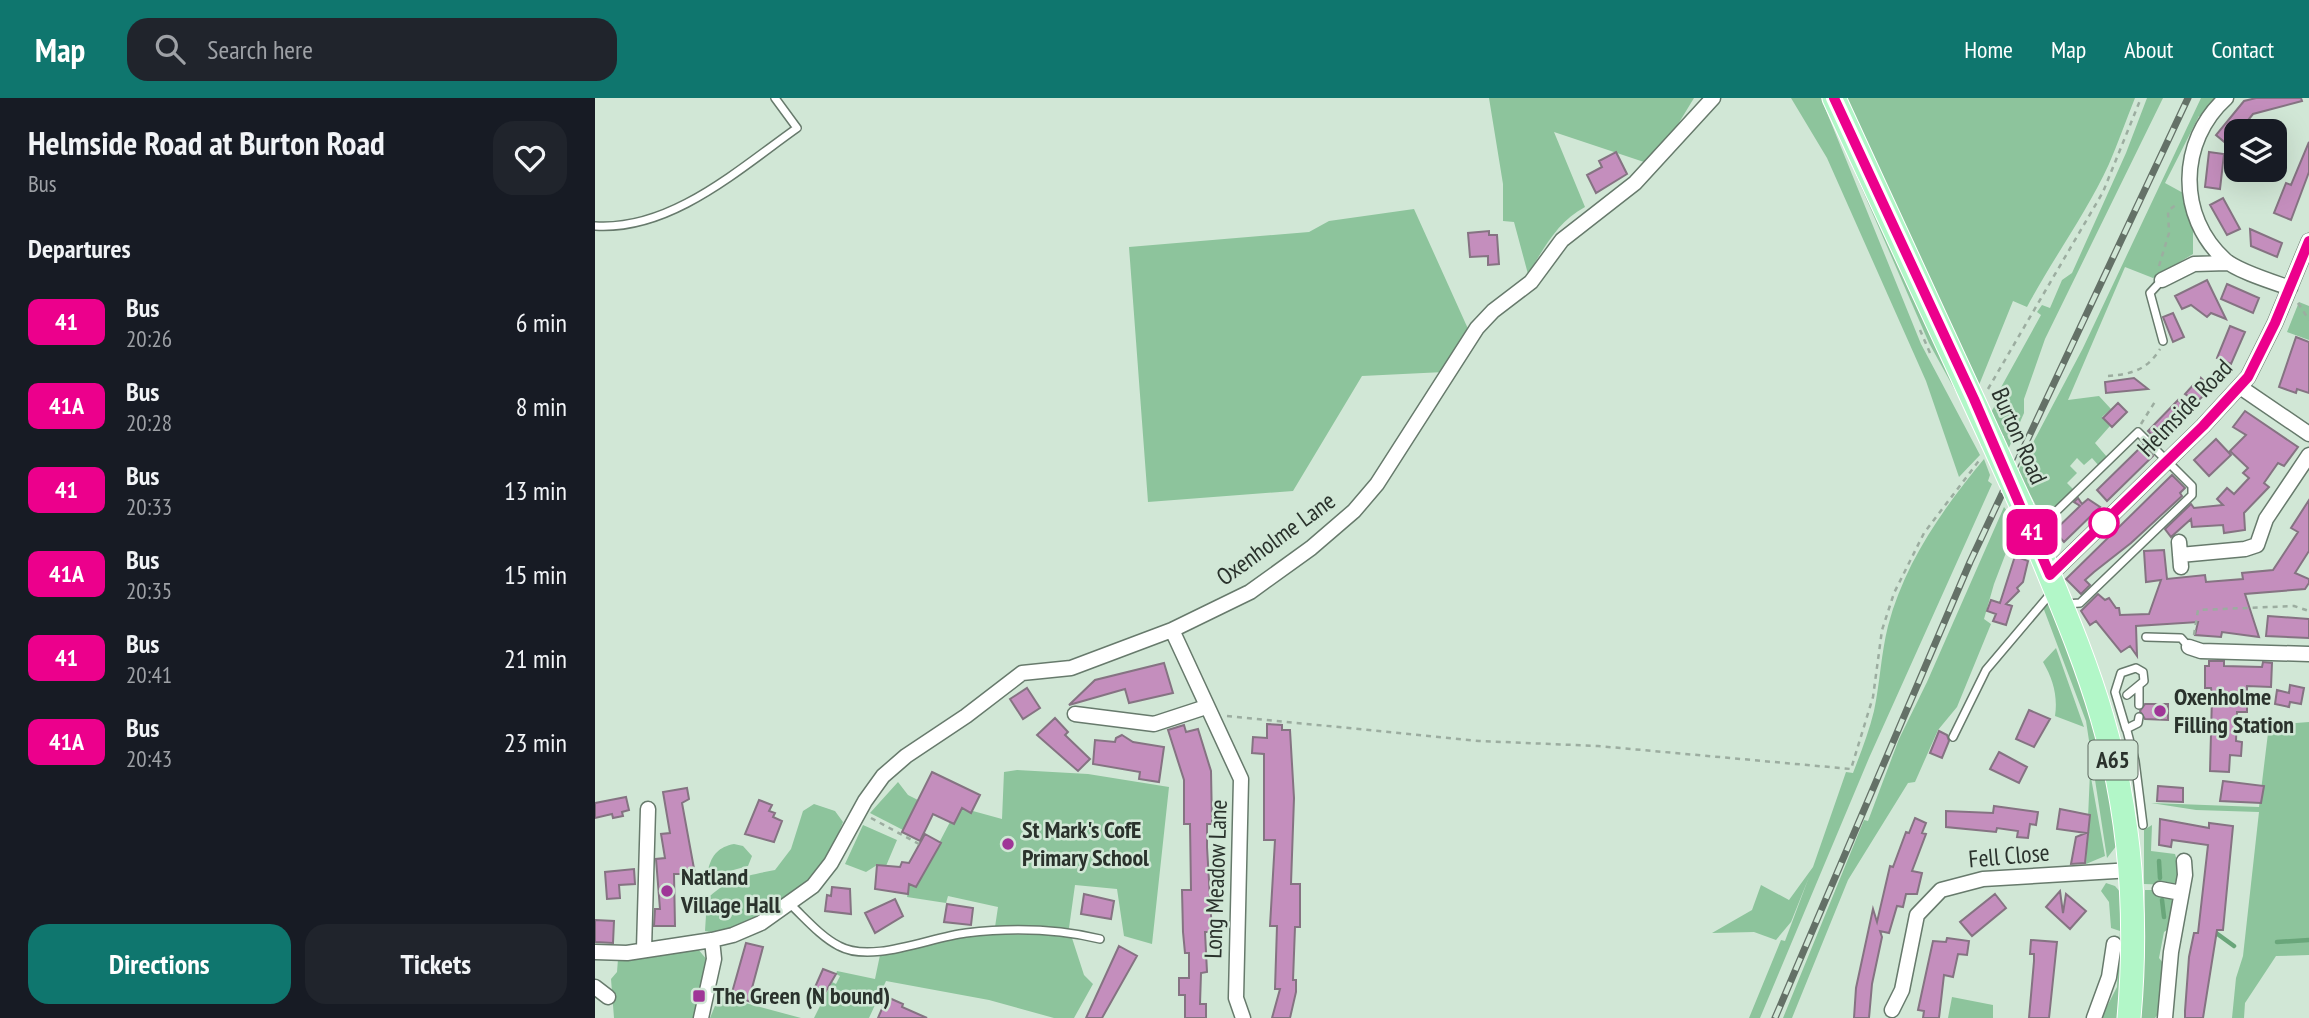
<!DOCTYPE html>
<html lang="en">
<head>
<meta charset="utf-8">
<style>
  :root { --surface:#171b24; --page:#20242c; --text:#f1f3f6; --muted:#9ea1a6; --accent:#0f766e }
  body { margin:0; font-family:"PT Sans Narrow",sans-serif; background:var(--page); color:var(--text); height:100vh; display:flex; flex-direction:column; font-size:26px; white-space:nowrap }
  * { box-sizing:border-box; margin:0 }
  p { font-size:23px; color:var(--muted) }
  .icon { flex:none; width:38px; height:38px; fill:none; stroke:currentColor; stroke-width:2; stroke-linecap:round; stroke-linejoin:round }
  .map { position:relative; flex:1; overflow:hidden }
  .drawer { display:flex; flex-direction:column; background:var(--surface); width:595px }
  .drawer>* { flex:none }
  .badge { padding:0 14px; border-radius:10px; font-size:24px; line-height:46px }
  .tools { position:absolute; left:1629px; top:21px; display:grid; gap:14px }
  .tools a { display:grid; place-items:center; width:63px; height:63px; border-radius:14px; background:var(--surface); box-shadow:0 7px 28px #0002; font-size:35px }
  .map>.badge { position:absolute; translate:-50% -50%; box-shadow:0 0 0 4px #fff }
  h2 { padding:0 28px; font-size:26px; line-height:63px }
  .round { display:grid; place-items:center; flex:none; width:74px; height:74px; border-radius:21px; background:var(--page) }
  .summary { display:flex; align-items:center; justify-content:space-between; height:119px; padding:0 28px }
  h1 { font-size:33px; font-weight:800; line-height:52px }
  .cta { display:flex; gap:14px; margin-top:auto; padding:14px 28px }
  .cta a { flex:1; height:80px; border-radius:21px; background:var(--accent); color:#fff; font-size:28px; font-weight:800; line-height:80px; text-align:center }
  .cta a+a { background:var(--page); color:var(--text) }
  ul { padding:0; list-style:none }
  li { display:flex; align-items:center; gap:21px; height:84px; padding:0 28px }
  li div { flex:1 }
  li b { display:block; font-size:26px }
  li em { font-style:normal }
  li .badge { min-width:77px; font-weight:700; text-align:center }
  header { display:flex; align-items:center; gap:42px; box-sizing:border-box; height:98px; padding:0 35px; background:var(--accent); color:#fff }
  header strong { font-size:33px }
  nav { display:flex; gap:38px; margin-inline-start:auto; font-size:24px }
  .search { width:490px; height:63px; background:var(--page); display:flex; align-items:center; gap:18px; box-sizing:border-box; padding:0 24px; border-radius:21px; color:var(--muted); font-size:26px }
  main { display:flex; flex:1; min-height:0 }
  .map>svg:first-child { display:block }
</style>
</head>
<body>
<header>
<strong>Map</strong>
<div class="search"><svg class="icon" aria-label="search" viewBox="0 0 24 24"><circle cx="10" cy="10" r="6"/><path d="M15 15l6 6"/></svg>Search here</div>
<nav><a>Home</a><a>Map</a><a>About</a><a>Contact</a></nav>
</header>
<main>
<section class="drawer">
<div class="summary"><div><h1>Helmside Road at Burton Road</h1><p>Bus</p></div><a class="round"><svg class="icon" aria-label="heart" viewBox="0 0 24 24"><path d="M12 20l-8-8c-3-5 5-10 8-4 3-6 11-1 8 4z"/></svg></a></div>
<h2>Departures</h2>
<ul>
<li><span class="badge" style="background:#ec008c;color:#fff">41</span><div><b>Bus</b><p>20:26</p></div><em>6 min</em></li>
<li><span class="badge" style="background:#ec008c;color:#fff">41A</span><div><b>Bus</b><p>20:28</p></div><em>8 min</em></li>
<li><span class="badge" style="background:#ec008c;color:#fff">41</span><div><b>Bus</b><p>20:33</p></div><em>13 min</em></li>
<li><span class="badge" style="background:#ec008c;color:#fff">41A</span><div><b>Bus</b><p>20:35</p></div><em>15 min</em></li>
<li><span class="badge" style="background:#ec008c;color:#fff">41</span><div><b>Bus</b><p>20:41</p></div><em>21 min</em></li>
<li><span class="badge" style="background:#ec008c;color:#fff">41A</span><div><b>Bus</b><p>20:43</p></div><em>23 min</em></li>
</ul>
<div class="cta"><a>Directions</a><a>Tickets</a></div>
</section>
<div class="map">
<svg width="1714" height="920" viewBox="0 0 1714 920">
  <rect width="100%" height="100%" fill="#d1e7d6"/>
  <path fill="#8dc49c" d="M894 0H1099L1074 41 1049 64 959 34 990 109C963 123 949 150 933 176L919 124 908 123V86Z
    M1196 0H1226L1326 246 1385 357 1364 379 1331 283 1232 60Z
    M1248 0H1540C1531 22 1523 45 1514 66 1491 116 1458 160 1432 209L1418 203 1384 287H1380Z
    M1552 0H1568L1450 241 1429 301V315L1413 352 1396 314 1401 306 1396 300 1404 293 1446 217 1442 214 1447 207 1455 210 1467 182 1477 175 1531 55Z
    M1606 0H1625L1608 20 1604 18 1570 85 1590 96 1598 131V156L1558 180 1530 169 1473 302 1504 298 1516 311 1507 319 1515 328 1500 345 1512 359 1504 368 1497 360 1489 367 1482 360 1475 368 1482 375 1472 385 1479 392 1448 421 1423 373 1488 250Z
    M1257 68 1260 69 1383 334 1334 245Z
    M819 111 874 233 849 274 767 278 698 393 553 404 534 149 714 134 734 123Z
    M1704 204 1714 208V242L1692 234Z
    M1389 361 1395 377 1393 383 1397 386 1274 660 1165 920H1154L1186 842 1190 843 1214 779 1196 824 1181 842 1159 834 1117 835 1157 812 1166 787 1194 802 1218 769 1251 674 1258 675C1266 654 1274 634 1279 613 1285 585 1286 556 1293 528 1310 464 1347 412 1389 361Z
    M1409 409 1422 426 1399 486 1389 521 1396 526 1362 609 1343 632 1320 684 1313 685 1253 782 1197 920H1188L1269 722 1273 723 1304 641 1332 584Z
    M1452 504 1459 506 1511 666 1522 747 1512 760 1491 623 1448 509Z
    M1461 550 1489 629 1460 618C1463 598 1458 581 1448 564Z
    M1714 624V857L1681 858 1650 905 1649 920H1637L1641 880 1648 858 1664 714 1601 712 1556 705 1664 709 1674 627Z
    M422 672 493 676 574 689 557 846 529 838 522 791 480 787 474 830 400 829 403 809 353 798 351 805 312 799 314 786 321 789 355 724 367 710 407 721 409 674Z
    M1495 674 1510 758 1491 766Z
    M303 684 313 697 323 702 308 732 275 715Z
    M219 706 240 713 248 724C240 744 232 766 216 782 196 801 138 840 110 833L112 801C131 781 154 777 180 772L196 751 208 713Z
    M268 727 302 742 291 768 282 767 271 774 250 766Z
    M1557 727 1556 753 1580 756 1585 773 1579 787 1549 786V732Z
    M139 746 148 748 157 758 153 768 131 774 113 772C117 756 124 749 139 746Z
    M1511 785 1520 788 1526 795 1528 920H1506L1522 889 1525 833 1516 830 1514 804 1506 793Z
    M1550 792H1557L1558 795 1572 798 1578 803 1575 830 1569 834 1564 860 1568 865 1566 912 1560 920H1546Z
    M386 836 462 837 477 840 489 877 498 886 479 920H459L394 902 291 883 274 920H219L237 884 241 886 245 878 241 876 242 873 280 881 285 857 340 843Z
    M102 850 113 863 99 920H19L16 881 22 874 23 861Z
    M124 898 206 920H115Z
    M1357 899 1398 907V920H1353Z"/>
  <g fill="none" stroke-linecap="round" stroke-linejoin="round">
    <path stroke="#69a67a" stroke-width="4.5" d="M1564 763 1565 780
      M1567 802 1569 819
      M1617 832 1639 848
      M1682 844 1714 842"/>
  </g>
  <path fill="#c48ebd" stroke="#857382" stroke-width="2" d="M1661 0H1706L1707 3 1658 16 1633 47 1621 37 1649 3Z
    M1714 44V74L1696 122 1679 115 1691 85 1696 87Z
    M1021 54 1032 76 1001 95 992 77 1007 69 1004 63Z
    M1614 54 1629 56 1625 91 1610 89Z
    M1628 100 1645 131 1632 137 1615 107Z
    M1655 131 1687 145 1682 159 1656 148Z
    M894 133V137H902L904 166 893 167V158L875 159 873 135Z
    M1612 182 1631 221 1616 215 1612 219 1596 207 1587 211 1580 198Z
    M1632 186 1664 200 1658 215 1626 201Z
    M1578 215 1589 239 1578 244 1568 219Z
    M1635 228 1650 234 1636 266 1622 260Z
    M1701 239 1714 244V295L1702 291 1701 295 1684 289Z
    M1539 280 1553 291 1511 295 1510 284Z
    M1606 280 1616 290 1602 304 1590 296 1599 286 1604 287Z
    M1583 302 1595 315 1574 335 1571 332 1561 341 1553 333Z
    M1523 305 1532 314 1517 329 1508 320Z
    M1650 313 1703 349 1689 368 1683 365 1669 385 1674 389 1649 415 1650 432 1629 435 1628 427 1597 429 1596 421 1576 439 1570 431 1596 406 1599 410 1628 407 1622 401 1632 390 1639 396 1654 380 1648 375 1653 370 1635 353 1651 337 1638 329Z
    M1621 341 1636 357 1614 378 1599 362Z
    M1548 347 1558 358 1512 403 1502 392Z
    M1577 377 1590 390 1585 395 1587 398 1536 445 1499 474 1490 482 1495 487 1486 496 1471 481Z
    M1483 400 1487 406 1493 401 1505 409 1469 444 1459 433 1485 408 1479 404Z
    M1714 402V453L1700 475 1714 481V485L1710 491 1650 496 1664 539 1627 534 1626 539 1600 537 1603 524 1541 528 1542 558 1535 548 1526 554 1501 523 1495 527 1486 513 1503 496 1510 502 1514 500 1521 510H1524L1525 517 1554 516 1566 482 1551 484 1549 453 1569 452 1572 481 1610 477 1611 484 1648 481 1647 475 1678 472 1703 434 1696 430Z
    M1420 458 1433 463 1428 484 1422 490 1424 493 1411 506 1417 508 1411 527 1398 523 1401 516 1392 513 1396 502 1405 505Z
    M1673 518 1714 521V540L1671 538Z
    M1614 563H1629V568L1667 569 1668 564 1677 565 1676 589 1652 588V614H1642L1641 643 1647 644 1646 658 1635 657 1634 674 1615 673 1617 598 1616 590H1610V568H1614Z
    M569 565 578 595 534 605 530 591 474 607 500 582Z
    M1695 587 1709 590 1706 606 1695 604 1694 609 1680 606 1682 592 1694 595Z
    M432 590 445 610 428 621 415 601Z
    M1550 606H1573V622L1550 621 1545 613Z
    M1434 612 1455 621 1439 649 1421 641Z
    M460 620 473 634 470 637 495 661 483 673 442 637Z
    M672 626 687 627V632H695L699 700 696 786H705V829H700L698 882H701V894L695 920H677L685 891H680L682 828H675L680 742H669V656L657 655 658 639 672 640Z
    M589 627 591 634 603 631 616 673 617 726H612V749L617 834H610L612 874 606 875 605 906H611V920H590V897H584V880H594V855H590L588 834 587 792H596L595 726H589V682L573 632Z
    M1344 633 1352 637 1354 643 1347 660 1335 655Z
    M527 637 538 644 569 649 564 684 544 681 545 674 498 666 500 642 520 644 521 640Z
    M1404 654 1432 669 1424 685 1395 671Z
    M337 674 385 697 376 715 367 710 359 726 338 716 325 743 307 734Z
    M1628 683 1669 688 1666 705 1625 703Z
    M1563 688 1588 690V704L1562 703Z
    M92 690 94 701 87 705 100 776H79L80 828H59L60 811H65L61 761 70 760 66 736 75 735 68 694Z
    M31 699 34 712 27 714 28 718 18 720 17 716 0 720V705Z
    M164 702 177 707 174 713 180 715 178 719 187 723 179 744 150 736Z
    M1399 708 1443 714 1441 727 1435 726 1433 740 1422 739 1423 733 1402 730 1401 734 1351 729V713L1398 715Z
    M1465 711 1495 717 1490 765 1476 766 1481 739 1491 735 1462 731Z
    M1320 720 1331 725 1327 735 1331 736 1317 773 1327 775 1322 796H1311L1308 809 1302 808 1294 835 1285 833 1287 839 1277 886 1274 920H1259L1261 890 1278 811 1282 824 1295 768 1298 769 1311 734 1314 735Z
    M1565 721 1614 730V725L1638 728 1628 832H1622L1608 920H1590V913L1594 859 1599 835H1603L1613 747 1577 742 1576 749 1564 747Z
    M330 736 346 745 321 789 314 786 313 796 280 791 282 767 305 769 307 764 314 765Z
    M39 771 40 786 24 787 25 800 12 801 10 774Z
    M237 789 255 791 256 816 230 813 232 797 236 798Z
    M1465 793 1468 815 1471 796 1491 813 1475 831 1451 809Z
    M489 796 519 803 516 821 486 816Z
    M1400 796 1411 810 1377 838 1365 824Z
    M300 801 308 818 280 835 270 815Z
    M352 806 378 810 376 827 349 824Z
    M0 822 19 823 18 845 0 844Z
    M1352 840 1374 843 1372 857 1363 856 1358 879 1349 877 1344 920H1328L1329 913 1323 912 1338 843 1351 844Z
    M1436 842 1462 844 1454 920H1434L1439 863V856H1435Z
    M151 845 168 849 157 890 164 892 160 905 136 898Z
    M524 848 542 858 507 920H491Z
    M228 871 241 876 227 900 217 896Z
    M292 899 308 906 307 909 332 920H283Z"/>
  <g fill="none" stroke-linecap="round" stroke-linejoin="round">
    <defs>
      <path id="lane" d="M0 128C76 133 144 71 202 30L180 0
        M1567 182 1555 195 1568 243
        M1442 432 1543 334 1597 388V397L1485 505 1471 506
        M1551 539 1586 540 1594 549
        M1544 588V607
        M1532 597 1549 583 1548 574 1541 570 1526 575 1520 594 1531 631 1543 625 1544 619
        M1531 629 1540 663 1548 727
        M1358 639 1391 572 1457 494
        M195 806C210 820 226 839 244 848 277 866 335 839 371 835 414 830 463 831 505 841"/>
      <path id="street" d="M1631 0C1583 43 1582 119 1630 162 1642 173 1678 184 1695 190
        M1567 182 1599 166 1632 165
        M1645 289 1714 336
        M1584 444 1586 469
        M1585 457 1650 451 1662 447 1671 421 1714 357
        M1455 477 1608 328 1653 279 1680 225 1714 143
        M577 532 646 681 641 900 648 920
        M1594 549 1606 553 1714 556
        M480 616 559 626 611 609
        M1565 791 1586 795
        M49 851 53 711
        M0 854 32 855 117 842 138 837 166 825 218 788 236 765 270 703 288 678 311 658 371 618 427 575 476 570 577 532 655 494 716 450 759 413 782 386 882 230 898 213 936 184 967 142 1040 85 1118 0
        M0 889 13 899
        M1297 912 1307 892 1322 817 1346 792 1388 781 1537 772
        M106 920 119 861 117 842
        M1499 920 1514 879 1519 846
        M1570 920 1576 854 1590 777 1589 763"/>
      <path id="primary" d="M1239 0 1397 343
        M1427 409C1454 479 1486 547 1507 619 1536 717 1543 818 1534 920"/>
    </defs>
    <use href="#lane" stroke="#677a6c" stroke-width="10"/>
    <use href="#street" stroke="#677a6c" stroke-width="17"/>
    <use href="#primary" stroke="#fff" stroke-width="25"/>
    <path stroke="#9cada0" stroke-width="2.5" stroke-dasharray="5 5" stroke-linecap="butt" d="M1564 168 1574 135 1573 113 1583 105
      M1703 205 1714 222
      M1325 232 1335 255
      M1513 278C1537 276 1552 272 1565 251
      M1393 291 1508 94 1546 0
      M1546 326 1561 302
      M1599 537 1603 512 1699 508 1714 513
      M632 618 884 643 1003 648 1256 671 1278 599 1287 532 1299 495 1329 435 1386 360
      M276 720 324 746"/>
    <use href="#lane" stroke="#fff" stroke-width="7"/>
    <use href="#street" stroke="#fff" stroke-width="14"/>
    <use href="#primary" stroke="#b2f7c8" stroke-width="23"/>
    <defs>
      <path id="rail" d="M1180 920 1375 464 1593 0"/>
    </defs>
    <use href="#rail" stroke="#647167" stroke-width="7"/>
    <use href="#rail" stroke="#d1e7d6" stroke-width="4.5" stroke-dasharray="13" stroke-linecap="butt"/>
    <defs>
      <path id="primary-bridge" d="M1397 343 1427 409"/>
    </defs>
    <use href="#primary-bridge" stroke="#fff" stroke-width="25" stroke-linecap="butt"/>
    <use href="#primary-bridge" stroke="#b2f7c8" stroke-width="23"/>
  </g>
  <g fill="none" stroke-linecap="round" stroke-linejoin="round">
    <defs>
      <path id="line" d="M1239 0 1379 301 1455 477 1608 328 1653 279 1680 225 1714 143"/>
    </defs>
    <use href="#line" stroke="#fff" stroke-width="16"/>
    <use href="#line" stroke="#ec008c" stroke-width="10"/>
  </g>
  <circle fill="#fff" stroke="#ec008c" stroke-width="3.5" cx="1509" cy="425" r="14"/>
  <g fill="#9f3697" stroke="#d1e7d6" stroke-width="2.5">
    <circle cx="1565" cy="613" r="7"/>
    <circle cx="413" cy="746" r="7"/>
    <circle cx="72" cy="793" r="7"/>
    <rect x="97" y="891" width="14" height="14" rx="3.5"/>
  </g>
  <g text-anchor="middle" stroke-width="5" stroke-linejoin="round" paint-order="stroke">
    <rect fill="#d1e7d6" stroke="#5c685f" stroke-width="2" x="1493.5" y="642.5" width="49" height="39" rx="5"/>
    <g font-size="23" font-weight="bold" fill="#2a322c">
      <text x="1518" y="670">A65</text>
    </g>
    <g font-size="24" fill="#2a322c" stroke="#d1e7d6">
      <text transform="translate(1590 310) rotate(-46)" y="8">Helmside Road</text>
      <text transform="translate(1424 338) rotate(66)" y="8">Burton Road</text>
      <text transform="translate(681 441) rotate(-36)" y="8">Oxenholme Lane</text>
      <text transform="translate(1414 758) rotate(-5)" y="8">Fell Close</text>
      <text transform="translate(621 781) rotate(-88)" y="8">Long Meadow Lane</text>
    </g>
    <g font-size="24" font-weight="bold" fill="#2a322c" stroke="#d1e7d6" text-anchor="start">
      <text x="1579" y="607">Oxenholme<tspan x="1579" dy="28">Filling Station</tspan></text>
      <text x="427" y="740">St Mark's CofE<tspan x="427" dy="28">Primary School</tspan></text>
      <text x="86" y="787">Natland<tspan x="86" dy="28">Village Hall</tspan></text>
      <text x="118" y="906">The Green (N bound)</text>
    </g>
  </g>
</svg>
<div class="tools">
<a><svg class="icon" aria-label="layers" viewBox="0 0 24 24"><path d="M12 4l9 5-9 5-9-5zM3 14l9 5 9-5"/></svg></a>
</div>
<b class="badge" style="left:1437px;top:434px;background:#ec008c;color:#fff">41</b>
</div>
</main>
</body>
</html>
